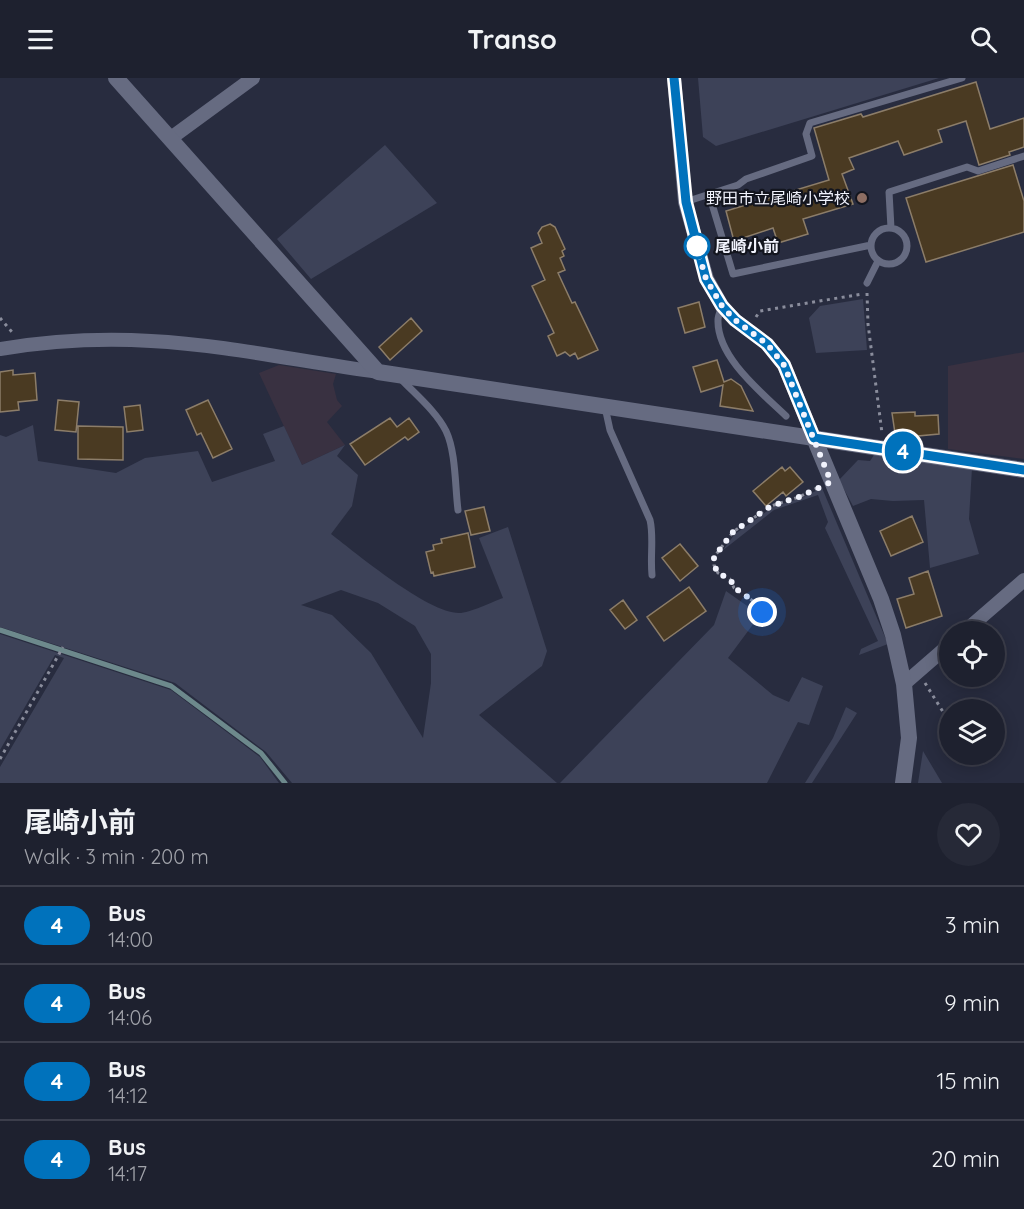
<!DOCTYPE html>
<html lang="en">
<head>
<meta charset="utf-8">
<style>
  :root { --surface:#1e212f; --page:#262937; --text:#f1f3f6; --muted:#a1a3aa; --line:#3c3e4b }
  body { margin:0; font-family:Quicksand,"Noto Sans JP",sans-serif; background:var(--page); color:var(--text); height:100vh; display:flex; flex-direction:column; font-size:22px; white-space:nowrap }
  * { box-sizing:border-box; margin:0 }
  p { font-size:20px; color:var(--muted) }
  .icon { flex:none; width:33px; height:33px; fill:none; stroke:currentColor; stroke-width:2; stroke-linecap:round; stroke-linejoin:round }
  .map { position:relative; height:705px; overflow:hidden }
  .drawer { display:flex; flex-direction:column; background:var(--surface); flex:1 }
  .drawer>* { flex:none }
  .badge { padding:0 12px; border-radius:20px; font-size:21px; line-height:39px }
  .controls { position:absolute; left:939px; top:543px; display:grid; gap:12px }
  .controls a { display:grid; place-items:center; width:66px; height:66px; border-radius:50%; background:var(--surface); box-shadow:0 3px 15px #0003,0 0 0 2px var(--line); font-size:30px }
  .you { position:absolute; width:30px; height:30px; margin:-15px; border:4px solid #fff; border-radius:50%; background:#1a73e8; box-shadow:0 0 0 9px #1a73e833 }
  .map>.badge { position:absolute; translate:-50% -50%; box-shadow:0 0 0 3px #fff }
  .round { display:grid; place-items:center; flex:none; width:63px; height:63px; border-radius:32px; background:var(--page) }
  .headline { display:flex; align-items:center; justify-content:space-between; height:102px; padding:0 24px }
  h1 { font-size:28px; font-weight:700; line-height:45px }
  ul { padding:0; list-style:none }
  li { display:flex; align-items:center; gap:18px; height:78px; padding:0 24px; border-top:2px solid var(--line) }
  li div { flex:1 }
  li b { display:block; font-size:22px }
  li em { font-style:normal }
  li .badge { min-width:66px; font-weight:700; text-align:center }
  header { display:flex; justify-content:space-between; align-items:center; height:78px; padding:0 24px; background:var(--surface); font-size:27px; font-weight:700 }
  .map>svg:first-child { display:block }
</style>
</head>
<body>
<header><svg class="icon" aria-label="menu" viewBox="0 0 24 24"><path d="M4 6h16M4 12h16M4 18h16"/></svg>Transo<svg class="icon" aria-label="search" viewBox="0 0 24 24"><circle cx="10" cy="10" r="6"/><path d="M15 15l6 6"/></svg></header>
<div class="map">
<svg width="1024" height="705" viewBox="0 0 1024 705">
  <rect width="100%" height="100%" fill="#282c3f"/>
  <path fill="#393141" d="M1024 274V381L948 371V288Z
    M279 287 336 296 333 306 337 322 342 328 327 344 345 367 302 387 259 295Z"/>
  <path fill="#3d4258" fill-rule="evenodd" d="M698 0H939L716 68 703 59Z
    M385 67 437 125 311 201 277 161Z
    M863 221 867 272 816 275 809 240 820 228Z
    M33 347 38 383 116 395 145 380 198 373 212 404 275 383 263 356 284 348 302 387 345 367 337 378 358 397 352 428 331 456C357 476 428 535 459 535 470 535 492 524 503 520L479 460 508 449 547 573 542 588 479 637 557 705H292L266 674 175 605 0 549V357L6 359ZM341 512 378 525 415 548 431 576V605L423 660 371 575 332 537 301 527Z
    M874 377 972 390 969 441 979 476 930 490 924 422 893 423 871 421 853 428 839 402 858 382 870 383Z
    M822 410 888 566 859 577 861 571 878 563 825 450 828 444 818 417 774 432 722 473 735 456 773 429 801 420Z
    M726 513 760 537 728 580 773 617 789 624 802 599 823 608 809 647 798 644 767 705H560L714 547Z
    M0 556 171 612 260 679 279 705H0V689L64 580 55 577 0 672Z
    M846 629 857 635 812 705H805L833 660Z
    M923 673 942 705H918Z"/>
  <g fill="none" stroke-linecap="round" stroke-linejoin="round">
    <path stroke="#6d898c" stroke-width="5" d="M0 552 171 608 261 675 285 705"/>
  </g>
  <path fill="#4a3a22" stroke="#8c7d69" stroke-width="1.5" d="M976 4 990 51 1024 40V69L1009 74 1010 77 979 87 966 43 938 52 942 64 904 77 898 63 849 80 854 91 842 96 853 126 803 141 808 156 778 165 773 150 734 163 726 133 829 102 814 50 861 36 863 39Z
    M1013 87 1024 123V154L926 184 906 120Z
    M550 146 555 149 565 171 562 173 564 178 560 180 565 192 558 195 572 225 575 224 598 272 578 281 575 275 570 278 565 274 557 278 548 258 554 255 532 208 545 202 531 170 542 165 538 155 542 149Z
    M699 224 705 249 685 255 678 230Z
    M411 240 422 253 390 282 379 269Z
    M717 282 724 304 731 301 741 308 753 333 720 328 723 307 701 314 693 289Z
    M13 292V297L35 295 37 322 18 324 19 332 0 334V294Z
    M58 322 79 324 76 354 55 352Z
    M208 322 232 371 213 380 201 355 197 357 186 332Z
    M140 327 143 352 127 354 124 329Z
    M915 334V338L938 337 939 356 918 358V361L896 362 892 335Z
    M390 340 397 349 409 340 419 354 408 362 405 359 365 387 350 366Z
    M78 348 123 349V382L78 381Z
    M782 389 785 393 790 389 803 404 786 418 783 414 766 428 753 413Z
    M484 429 490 453 471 457 465 433Z
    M912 438 923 464 891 478 880 453Z
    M468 455 475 489 434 498 433 494 431 495 426 474 434 472 433 467 442 465 441 461Z
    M680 466 698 488 680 503 662 480Z
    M928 493 942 538 906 550 897 521 914 516 909 500Z
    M689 509 706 533 664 563 647 539Z
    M623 522 637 542 625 551 610 532Z"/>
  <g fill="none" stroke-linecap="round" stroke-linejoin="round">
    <path stroke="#8a8d9c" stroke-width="3" stroke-dasharray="3 4.5" stroke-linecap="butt" d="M867 215 868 246 882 355
      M756 239 760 233 862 216
      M0 240 12 254
      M763 534 753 523 734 510 730 501 718 495 714 487V479L733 454 771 428 799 419 819 409
      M925 605 950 645
      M968 676 975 686
      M0 681 63 569"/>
    <path stroke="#666b81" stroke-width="7" d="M709 116 733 196 871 167
      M685 124 738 107 746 101 812 78 806 56 810 45 962 0
      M891 150 889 114 967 89 978 93 1024 78
      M871 168a18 18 0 1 1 36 0a18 18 0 1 1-36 0Z
      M867 205 878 183
      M722 228C721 232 718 237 718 242 717 279 761 314 786 338
      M400 300C415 316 436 333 446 353 456 374 455 409 458 432
      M605 329 610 352 650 442C654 459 650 478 652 497"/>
    <path stroke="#666b81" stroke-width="14" d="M674 0 685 124 707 201 722 228 735 242 767 266 784 287 814 360
      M171 60 253 0
      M0 271C49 263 101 260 151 263 227 267 302 284 378 294
      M964 554 1024 502
      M904 606 950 566"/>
    <path stroke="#666b81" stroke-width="16" d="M116 0 378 294 1024 392
      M814 360 881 521 893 557 904 606 909 660 903 705"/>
  </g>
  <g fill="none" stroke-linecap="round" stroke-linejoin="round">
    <defs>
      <path id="line" d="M674 0 686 124 706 201 722 228 735 242 767 266 784 287 814 360 1024 392"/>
    </defs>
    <use href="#line" stroke="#fff" stroke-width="14"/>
    <use href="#line" stroke="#0072bc" stroke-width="9"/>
    <path stroke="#f1f3fd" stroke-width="6" stroke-dasharray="0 10.8" d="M697 168 695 163 706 201 722 228 735 242 767 266 784 287 831 404 799 419 771 428 733 454 714 479V487L718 495 730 501 735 510 753 523 762 534"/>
  </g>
  <circle fill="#8d6e63" stroke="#13151e" stroke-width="2" cx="862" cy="120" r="6"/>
  <circle fill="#fff" stroke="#0072bc" stroke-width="3" cx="697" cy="168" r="12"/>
  <g text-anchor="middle" stroke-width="4.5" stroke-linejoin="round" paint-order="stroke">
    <g font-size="16" fill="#f1f3fd" stroke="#13151e" text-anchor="end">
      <text x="850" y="126">野田市立尾崎小学校</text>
    </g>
    <g font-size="16" font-weight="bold" fill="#f1f3fd" stroke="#13151e" text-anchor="start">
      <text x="715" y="174">尾崎小前</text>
    </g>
  </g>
</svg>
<div class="controls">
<a><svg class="icon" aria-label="locate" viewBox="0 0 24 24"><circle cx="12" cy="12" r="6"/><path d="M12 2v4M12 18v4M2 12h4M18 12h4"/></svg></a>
<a><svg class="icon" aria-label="layers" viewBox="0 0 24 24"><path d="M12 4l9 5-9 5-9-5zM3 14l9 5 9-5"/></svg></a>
</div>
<div class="you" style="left:762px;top:534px"></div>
<b class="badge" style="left:903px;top:373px;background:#0072bc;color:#fff">4</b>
</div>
<section class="drawer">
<div class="headline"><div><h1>尾崎小前</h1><p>Walk · 3 min · 200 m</p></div><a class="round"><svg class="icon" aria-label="heart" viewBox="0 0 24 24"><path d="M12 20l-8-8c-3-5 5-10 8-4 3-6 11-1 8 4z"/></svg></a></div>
<ul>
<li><span class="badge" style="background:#0072bc;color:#fff">4</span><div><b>Bus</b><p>14:00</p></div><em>3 min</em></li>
<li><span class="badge" style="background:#0072bc;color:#fff">4</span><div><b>Bus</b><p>14:06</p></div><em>9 min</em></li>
<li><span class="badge" style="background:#0072bc;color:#fff">4</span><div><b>Bus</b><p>14:12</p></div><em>15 min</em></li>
<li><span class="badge" style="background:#0072bc;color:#fff">4</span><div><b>Bus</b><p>14:17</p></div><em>20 min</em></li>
</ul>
</section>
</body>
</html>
